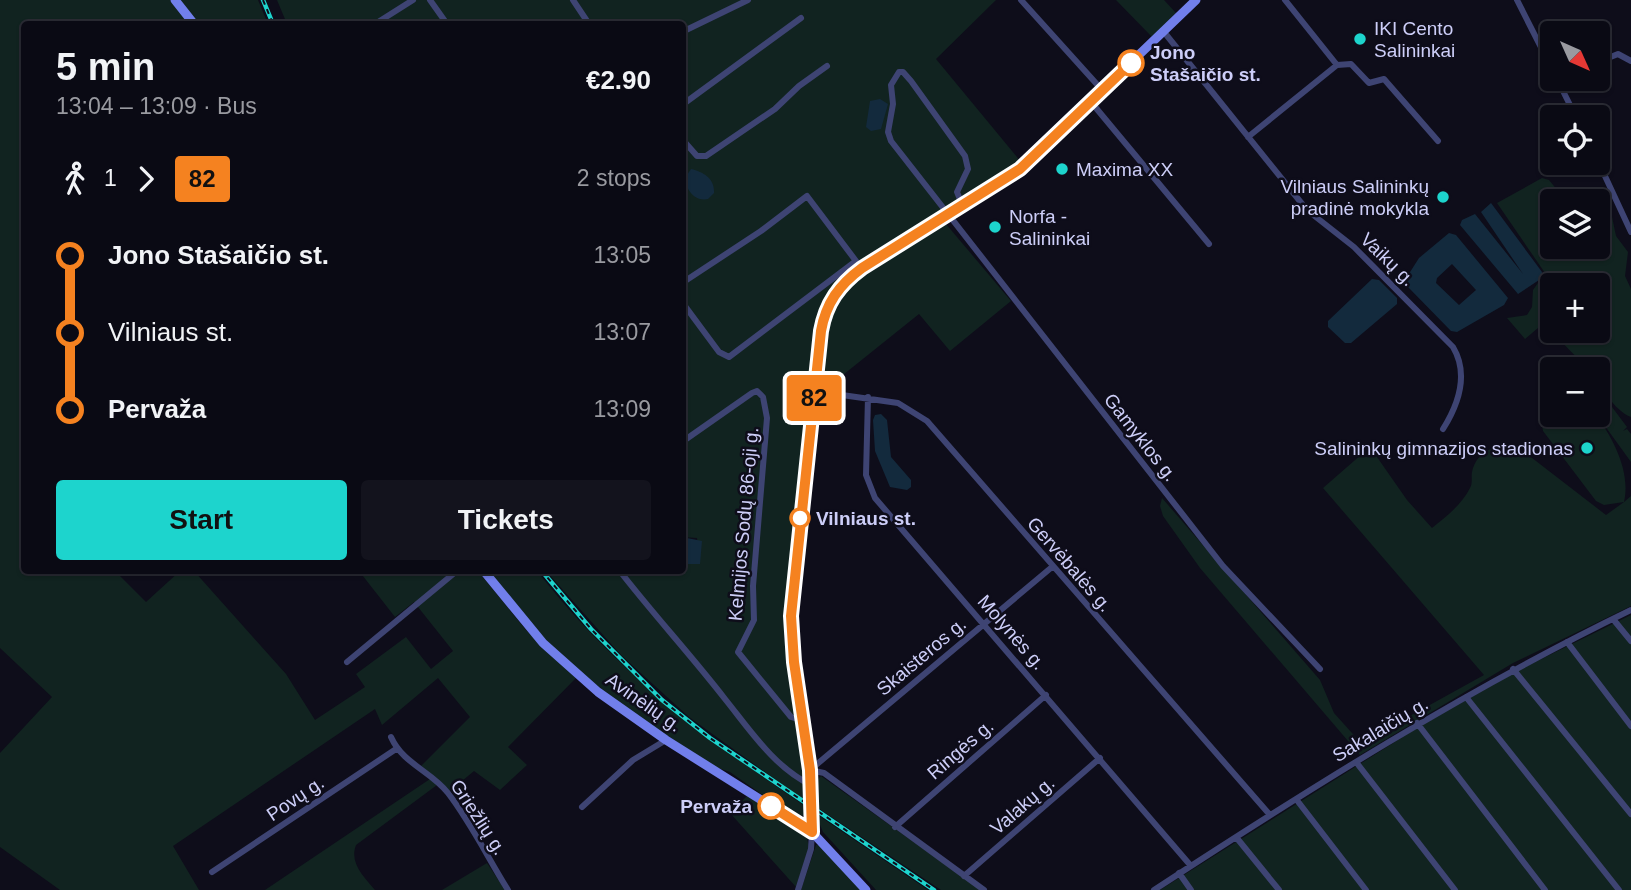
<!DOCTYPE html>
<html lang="en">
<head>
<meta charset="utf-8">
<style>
  :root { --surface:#0a0a14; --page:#13131d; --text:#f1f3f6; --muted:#999aa0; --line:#2a2b34; --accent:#1dd4cd }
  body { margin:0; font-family:Helvetica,sans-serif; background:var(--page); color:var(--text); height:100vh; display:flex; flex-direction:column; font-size:26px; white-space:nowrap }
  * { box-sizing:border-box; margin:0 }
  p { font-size:23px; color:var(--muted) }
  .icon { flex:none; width:38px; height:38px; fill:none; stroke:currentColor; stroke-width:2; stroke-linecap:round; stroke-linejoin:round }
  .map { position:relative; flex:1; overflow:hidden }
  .drawer { position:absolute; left:21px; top:21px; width:665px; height:553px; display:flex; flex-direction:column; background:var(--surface); border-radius:7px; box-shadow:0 2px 5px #0004,0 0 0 2px var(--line) }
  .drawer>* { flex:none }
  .badge { padding:0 14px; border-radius:5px; font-size:24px; line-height:46px }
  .needle { width:46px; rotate:135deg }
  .controls { position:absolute; left:1540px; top:21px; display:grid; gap:14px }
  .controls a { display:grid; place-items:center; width:70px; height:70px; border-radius:7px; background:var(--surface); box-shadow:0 2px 5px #0004,0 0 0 2px var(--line); font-size:35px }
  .map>.badge { position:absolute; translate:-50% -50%; box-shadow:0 0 0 4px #fff }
  .legs { display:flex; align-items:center; gap:10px; height:77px; padding:0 35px; font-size:23px }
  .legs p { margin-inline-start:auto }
  .headline { display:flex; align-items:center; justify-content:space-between; height:119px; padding:0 35px }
  h1 { font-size:38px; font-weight:700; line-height:52px }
  .cta { display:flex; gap:14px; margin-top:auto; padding:14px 35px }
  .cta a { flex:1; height:80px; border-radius:7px; background:var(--accent); color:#111; font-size:28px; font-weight:700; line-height:80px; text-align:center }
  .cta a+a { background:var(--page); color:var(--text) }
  ul { padding:0 35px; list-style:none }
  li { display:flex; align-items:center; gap:24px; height:77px; font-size:26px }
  li i { display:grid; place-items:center; width:10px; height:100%; margin:0 9px; background:currentColor }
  li i::after { content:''; width:18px; height:18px; margin:-9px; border:5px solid; border-radius:50%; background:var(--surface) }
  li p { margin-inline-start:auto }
  li:first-child i { background:linear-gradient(#0000 50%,currentColor 0) }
  li:last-child i { background:linear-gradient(currentColor 50%,#0000 0) }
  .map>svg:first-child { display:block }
</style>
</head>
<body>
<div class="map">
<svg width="1631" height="890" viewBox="0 0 1631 890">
  <rect width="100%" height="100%" fill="#0e0d1a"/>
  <path fill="#112320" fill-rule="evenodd" d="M0 0H170L190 24H24V570L115 571 146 602 180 571H194L286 674 315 720 365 687 356 674 406 637 431 669 453 651 414 602 395 617 359 571H478L526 630 576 678 508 747 527 765 500 790 474 771 450 791 421 766 470 717 438 678 382 725 375 709 173 846 199 890H60L0 847V753L52 697 0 648Z
    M180 0H258L268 24H199Z
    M277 0H996L936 59 1021 162 842 282 824 307 817 329 784 636 806 757 805 801 689 717 621 655 546 571 682 570 683 564H700L697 538 682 537V24H287Z
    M1116 0H1164L1176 13 1152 37Z
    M1542 178 1549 180 1562 196 1560 201H1552V212L1548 217 1552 222V247H1598V202L1611 212 1616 236 1628 252 1625 276 1631 289V417C1615 411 1598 386 1598 369H1588L1549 329 1538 328 1525 339 1507 318 1527 315 1532 307 1533 290 1545 273 1497 203ZM1552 285H1598V331H1552Z
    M946 224 1011 301 950 351 919 314 818 395C821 369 820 340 829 315 845 269 907 247 946 224Z
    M1552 399V415H1596C1613 438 1631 472 1624 502L1631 496V606L1513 663 1360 755 1200 568 1163 516 1160 506 1162 498 1320 680 1334 713 1361 743 1484 675 1323 488 1370 447 1407 500 1432 528C1446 517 1462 504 1470 488 1473 483 1471 477 1472 472 1477 450 1496 445 1514 444L1606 515 1624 502 1604 505 1596 501 1543 431 1540 413Z
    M1606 399 1627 427 1623 431 1627 429 1631 434V462L1597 415 1598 405Z
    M487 571H537C615 670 702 736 805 806L804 815 795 818 730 772 715 767 656 728 592 682 537 632Z
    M1631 615V890H1160L1417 728 1521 669Z
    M821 776 981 890H941L815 806V782Z
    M430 779 437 785 356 845C349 863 364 877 375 890H265Z
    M747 796 806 834 809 847 796 887 730 813Z
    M815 813 928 890H876L823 832Z
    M816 845H819L862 890H801Z
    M487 863 505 890H442Z"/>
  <path fill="#132a3d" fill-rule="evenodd" d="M870 101 880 99 888 104 881 129 871 131 866 127Z
    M691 169C704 172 715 179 714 193L708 199C695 202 686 190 685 178Z
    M1491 203 1542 272V278L1518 294 1460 225 1462 220 1475 214 1523 274 1481 212Z
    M1449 233 1456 235 1508 298 1504 305 1457 332 1451 331 1408 287 1405 280 1419 258ZM1452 264 1476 290 1459 305 1436 283 1437 278Z
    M1372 279 1379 280 1397 298V304L1351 343H1345L1328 327V321Z
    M881 414 887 420 891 457 911 480V487L907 490 890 487 875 451 873 420 875 415Z
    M682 537 702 541 700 564H683Z"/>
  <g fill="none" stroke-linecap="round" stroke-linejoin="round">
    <path stroke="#3e4473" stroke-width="6" d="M430 0 447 24
      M573 0 589 24
      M1021 0 1103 91
      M1285 0 1337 65 1351 64 1369 83 1384 79 1438 141
      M1517 0 1552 69
      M375 24 413 0
      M682 32 748 0
      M1164 32 1307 210 1354 247 1453 347C1469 374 1458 405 1443 429
      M1598 62 1618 54 1631 61
      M1557 79 1559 83 1567 79
      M1559 83 1576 117
      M1091 102 1209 244
      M682 105 801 18
      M1248 137 1337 65
      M682 139 697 156H706L775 109 799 86 827 66
      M1598 161 1631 232
      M963 207 957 192 968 169 965 156 911 81 903 72H899L891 85 893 104 888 132 891 141 1223 566 1320 669
      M682 283 761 231 807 196 862 269
      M682 302 719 352 729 357 856 261
      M814 391 898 403 927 421 1270 815
      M868 397 866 475 875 498 1191 866
      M682 442 752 393 757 391 763 397 767 418 753 586 754 620 738 652 791 717 804 721
      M619 570C653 614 691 655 725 699 750 730 774 767 811 785
      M1613 619 1631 641
      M1567 642 1631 726
      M347 662 458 570
      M1513 669 1631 814
      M1466 697 1619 890
      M1417 723 1545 890
      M391 737C403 764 431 771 448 793 471 823 488 858 508 890
      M1356 762 1455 890
      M810 770 1052 567
      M810 770 824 773 984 890
      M1296 799 1366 890
      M582 807 633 760 666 740
      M895 827 1046 695
      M1236 837 1279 890
      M212 872 396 749
      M1179 873 1191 890
      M964 876 1100 758
      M798 890 811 849 812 832
      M1154 890C1309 789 1464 691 1631 610"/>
    <path stroke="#717feb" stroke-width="9" d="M175 0 194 24
      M483 570 543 643 598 692 666 740 812 832 866 890
      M812 832 810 770 794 662 791 616 821 331C827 303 839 285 862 269L1020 169 1196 0"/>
    <defs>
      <path id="rail" d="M263 0 273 24
        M541 570 591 629 662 700 710 738 934 890"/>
    </defs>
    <use href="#rail" stroke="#1dd4cd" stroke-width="4.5"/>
    <use href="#rail" stroke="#0e0d1a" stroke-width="2" stroke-dasharray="5" stroke-linecap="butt"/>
  </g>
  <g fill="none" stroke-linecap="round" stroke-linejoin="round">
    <defs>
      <path id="line-1" d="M771 806 812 832 810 770 794 662 791 616 821 331C826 303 839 285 862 268L1020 169 1131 63"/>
    </defs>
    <use href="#line-1" stroke="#fff" stroke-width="16"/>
    <use href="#line-1" stroke="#f58220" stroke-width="10"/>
  </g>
  <g fill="#1dd4cd" stroke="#0e0d1a" stroke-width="2.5">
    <circle cx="1360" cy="39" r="7"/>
    <circle cx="1062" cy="169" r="7"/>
    <circle cx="1443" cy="197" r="7"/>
    <circle cx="995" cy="227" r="7"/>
    <circle cx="1587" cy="448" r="7"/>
  </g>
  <g fill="#fff" stroke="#f58220" stroke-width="3.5">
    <circle cx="1131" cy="63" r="12"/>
    <circle cx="800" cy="518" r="9"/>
    <circle cx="771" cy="806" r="12"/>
  </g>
  <g text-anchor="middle" stroke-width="5" stroke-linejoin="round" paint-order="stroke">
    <g font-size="19" fill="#cdcef8" stroke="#0e0d1a" text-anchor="start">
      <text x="1374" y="35">IKI Cento<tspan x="1374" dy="22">Salininkai</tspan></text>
      <text x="1076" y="176">Maxima XX</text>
      <text x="1429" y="193" text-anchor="end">Vilniaus Salininkų<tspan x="1429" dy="22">pradinė mokykla</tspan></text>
      <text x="1009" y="223">Norfa -<tspan x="1009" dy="22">Salininkai</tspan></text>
      <text x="1573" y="455" text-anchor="end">Salininkų gimnazijos stadionas</text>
    </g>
    <g font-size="19" font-weight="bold" fill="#cdcef8" stroke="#0e0d1a" text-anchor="start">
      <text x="1150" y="59">Jono<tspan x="1150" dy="22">Stašaičio st.</tspan></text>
      <text x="816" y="525">Vilniaus st.</text>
      <text x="752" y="813" text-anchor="end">Pervaža</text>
    </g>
    <g font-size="19" fill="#cdcef8" stroke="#0e0d1a">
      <text transform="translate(1388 259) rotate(44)" y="7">Vaikų g.</text>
      <text transform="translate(1141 437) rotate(52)" y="7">Gamyklos g.</text>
      <text transform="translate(743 524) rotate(-85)" y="7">Kelmijos Sodų 86-oji g.</text>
      <text transform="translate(1070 564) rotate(49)" y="7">Gervėbalės g.</text>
      <text transform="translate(1012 632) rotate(49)" y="7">Molynės g.</text>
      <text transform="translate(921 656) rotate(-40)" y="7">Skaisteros g.</text>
      <text transform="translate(644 702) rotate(35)" y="7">Avinėlių g.</text>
      <text transform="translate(1380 729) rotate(-31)" y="7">Sakalaičių g.</text>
      <text transform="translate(960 749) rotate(-41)" y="7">Ringės g.</text>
      <text transform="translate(295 798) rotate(-34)" y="7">Povų g.</text>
      <text transform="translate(1022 805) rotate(-41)" y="7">Valakų g.</text>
      <text transform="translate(479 817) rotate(57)" y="7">Griežlių g.</text>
    </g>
  </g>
</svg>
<div class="controls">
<a><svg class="needle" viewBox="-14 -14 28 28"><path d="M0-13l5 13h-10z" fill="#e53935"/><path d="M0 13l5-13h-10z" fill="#999aa0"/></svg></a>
<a><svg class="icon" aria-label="locate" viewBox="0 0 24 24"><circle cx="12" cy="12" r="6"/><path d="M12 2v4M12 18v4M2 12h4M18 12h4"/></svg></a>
<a><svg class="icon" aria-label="layers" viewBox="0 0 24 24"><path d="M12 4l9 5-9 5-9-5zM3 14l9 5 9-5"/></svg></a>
<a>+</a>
<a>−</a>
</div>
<b class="badge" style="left:814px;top:398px;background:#f58220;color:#111">82</b>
<section class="drawer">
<div class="headline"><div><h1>5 min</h1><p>13:04 – 13:09 · Bus</p></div><b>€2.90</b></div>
<div class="legs"><svg class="icon" aria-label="walk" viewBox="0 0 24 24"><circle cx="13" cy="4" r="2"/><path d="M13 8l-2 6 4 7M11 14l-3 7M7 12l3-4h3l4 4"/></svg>1<svg class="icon" aria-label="forward" viewBox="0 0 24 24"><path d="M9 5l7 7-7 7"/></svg><b class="badge" style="background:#f58220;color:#111">82</b><p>2 stops</p></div>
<ul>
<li><i style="color:#f58220"></i><b>Jono Stašaičio st.</b><p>13:05</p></li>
<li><i style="color:#f58220"></i><span>Vilniaus st.</span><p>13:07</p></li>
<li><i style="color:#f58220"></i><b>Pervaža</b><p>13:09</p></li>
</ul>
<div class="cta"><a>Start</a><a>Tickets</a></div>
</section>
</div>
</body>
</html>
